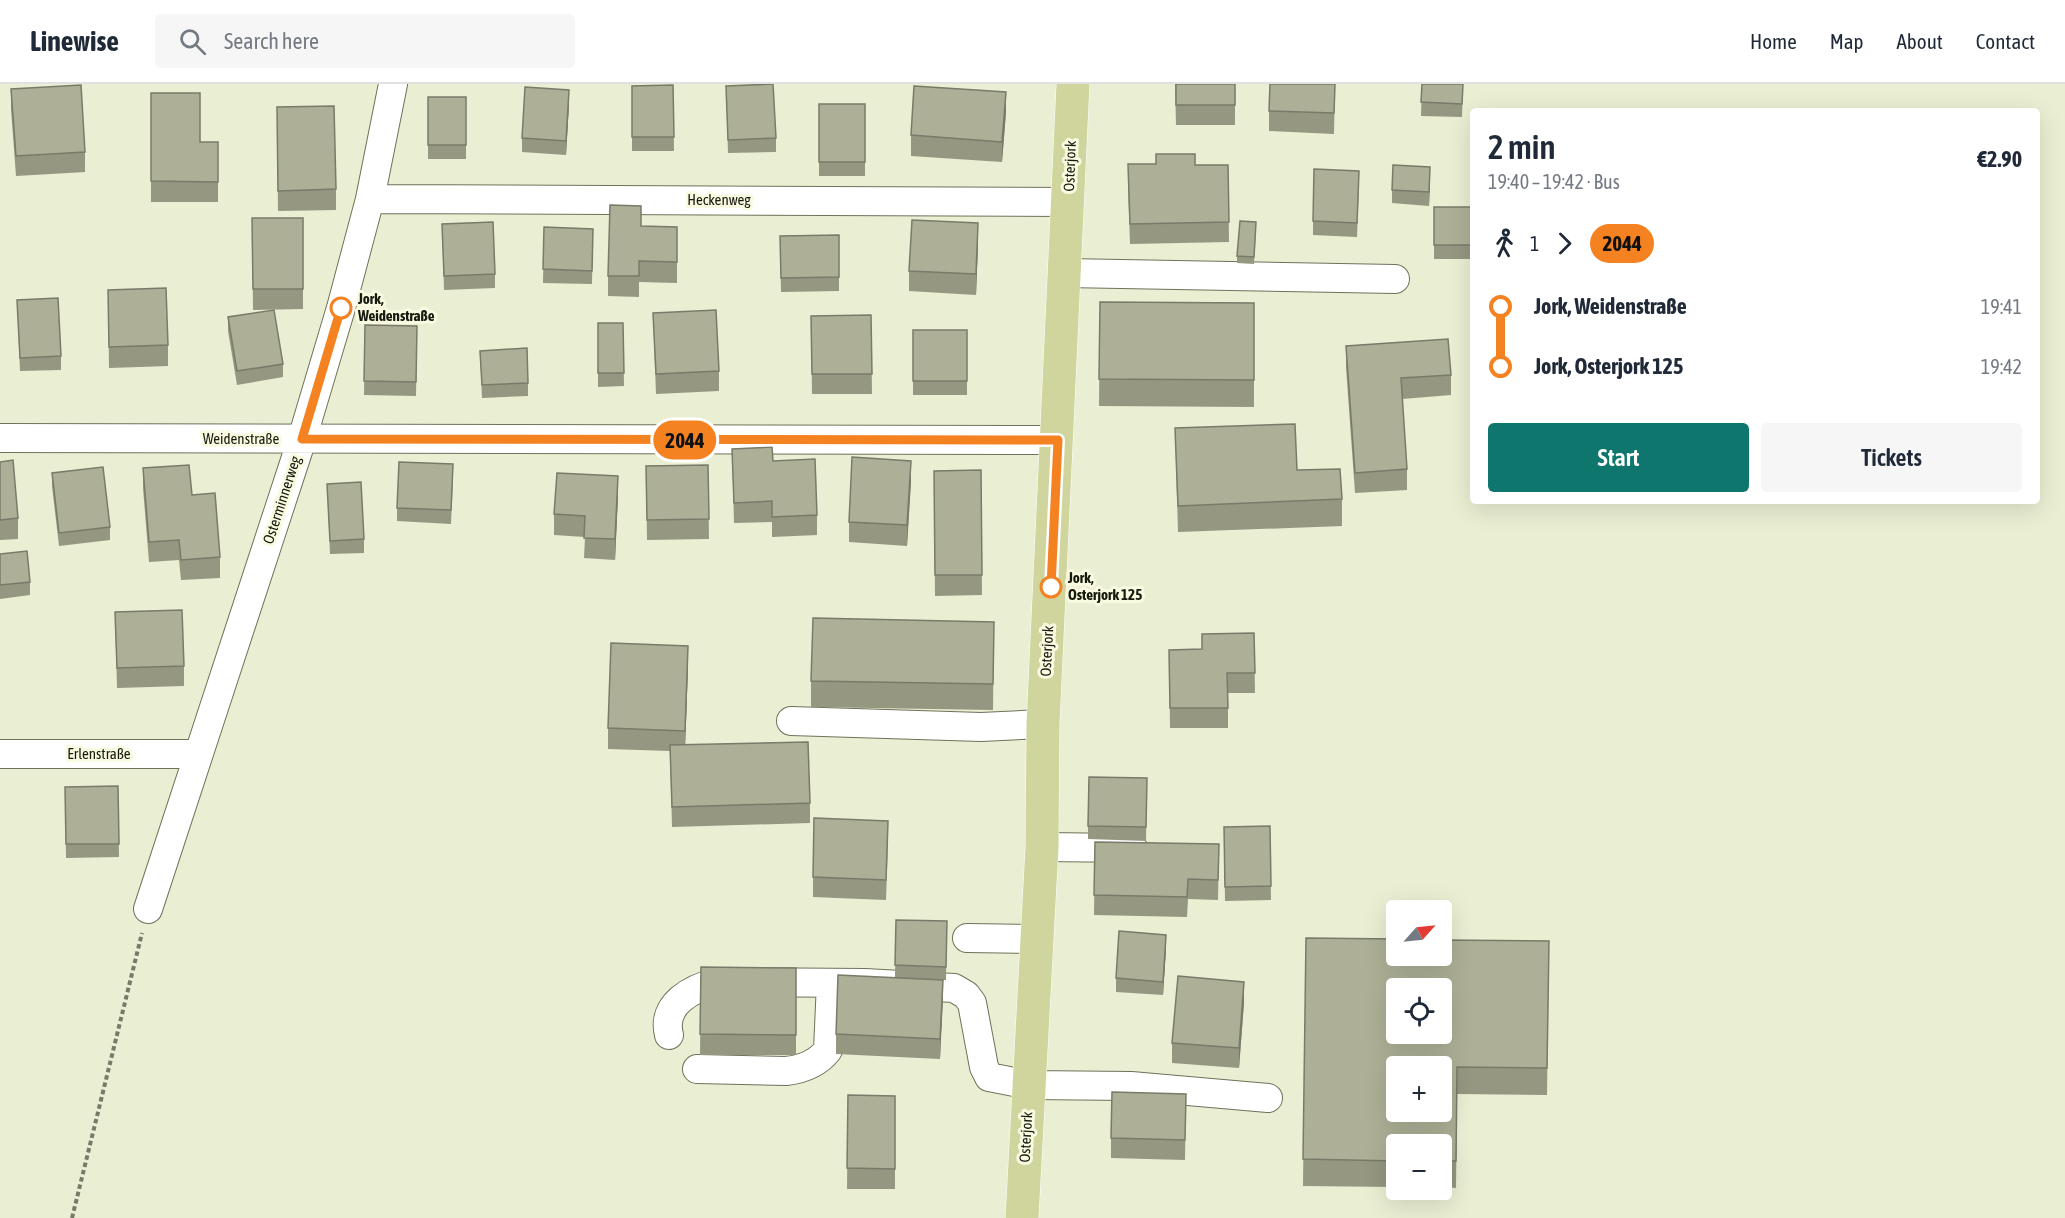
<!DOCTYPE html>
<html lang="en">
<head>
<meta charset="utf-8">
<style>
  :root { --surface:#fff; --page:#f6f6f7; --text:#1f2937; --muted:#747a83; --line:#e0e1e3; --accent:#0f766e }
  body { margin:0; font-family:"Asap Condensed",sans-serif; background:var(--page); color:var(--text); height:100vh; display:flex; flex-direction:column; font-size:22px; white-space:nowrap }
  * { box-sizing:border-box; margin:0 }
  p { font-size:20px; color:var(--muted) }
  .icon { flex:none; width:33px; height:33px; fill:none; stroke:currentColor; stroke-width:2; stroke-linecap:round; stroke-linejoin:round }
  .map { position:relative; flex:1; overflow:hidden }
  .panel { position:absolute; left:1470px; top:24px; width:570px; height:396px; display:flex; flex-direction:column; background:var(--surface); border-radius:6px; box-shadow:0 6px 24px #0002 }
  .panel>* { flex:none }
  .badge { padding:0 12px; border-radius:20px; font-size:21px; line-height:39px }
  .needle { width:39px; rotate:63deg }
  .buttons { position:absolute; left:1386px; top:816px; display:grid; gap:12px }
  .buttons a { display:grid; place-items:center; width:66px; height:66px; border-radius:6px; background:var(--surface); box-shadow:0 6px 24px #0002; font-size:30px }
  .map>.badge { position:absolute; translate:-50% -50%; box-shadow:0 0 0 3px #fff }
  .legs { display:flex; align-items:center; gap:9px; height:66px; padding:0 18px; font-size:20px }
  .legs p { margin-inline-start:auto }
  .headline { display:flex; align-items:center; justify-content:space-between; height:102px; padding:0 18px }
  h1 { font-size:33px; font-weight:600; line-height:45px }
  .primary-button { display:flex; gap:12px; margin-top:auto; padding:12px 18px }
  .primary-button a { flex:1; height:69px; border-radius:6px; background:var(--accent); color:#fff; font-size:24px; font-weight:600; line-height:69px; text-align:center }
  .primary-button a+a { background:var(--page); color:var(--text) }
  ul { padding:0 18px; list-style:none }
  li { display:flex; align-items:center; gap:21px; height:60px; font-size:22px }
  li i { display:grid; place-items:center; width:9px; height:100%; margin:0 8px; background:currentColor }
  li i::after { content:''; width:15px; height:15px; margin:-8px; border:4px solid; border-radius:50%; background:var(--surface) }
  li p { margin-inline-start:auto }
  li:first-child i { background:linear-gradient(#0000 50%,currentColor 0) }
  li:last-child i { background:linear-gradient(currentColor 50%,#0000 0) }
  header { display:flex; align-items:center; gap:36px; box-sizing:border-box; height:84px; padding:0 30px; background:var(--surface); border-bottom:2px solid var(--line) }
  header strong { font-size:28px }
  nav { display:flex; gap:33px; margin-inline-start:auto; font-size:21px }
  .search { width:420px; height:54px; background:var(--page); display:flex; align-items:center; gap:15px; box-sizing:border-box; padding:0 21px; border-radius:6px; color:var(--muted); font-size:22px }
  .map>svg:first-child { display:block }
</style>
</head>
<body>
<header>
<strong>Linewise</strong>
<div class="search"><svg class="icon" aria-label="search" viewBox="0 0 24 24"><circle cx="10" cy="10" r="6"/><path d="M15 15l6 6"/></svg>Search here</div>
<nav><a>Home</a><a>Map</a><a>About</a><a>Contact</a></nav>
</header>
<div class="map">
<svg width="2065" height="1134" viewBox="0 0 2065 1134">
  <rect width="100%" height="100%" fill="#eaeed2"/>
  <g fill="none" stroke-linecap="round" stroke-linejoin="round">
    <defs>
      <path id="minor" d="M370 115 1069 118
        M1066 189 1395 195
        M0 354 1057 356
        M791 637 981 643 1043 640
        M0 670H198
        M1042 763 1133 764
        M148 825 302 355 341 224 370 115 393 0
        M967 854 1037 855
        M669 951C661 920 692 904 718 898L865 899 954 904 966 911 972 919 984 983 989 993 1029 1001 1131 1002 1268 1014
        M697 985 786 987C803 985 817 980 828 966L831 899"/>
      <path id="major" d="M1022 1134 1042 763 1043 640 1073 0"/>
    </defs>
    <use href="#minor" stroke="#6f725a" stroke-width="30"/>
    <use href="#major" stroke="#fff" stroke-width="34"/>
    <path stroke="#777a68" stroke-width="4" stroke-dasharray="4.5 3" stroke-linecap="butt" d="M72 1134 142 849"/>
    <use href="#minor" stroke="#fff" stroke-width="28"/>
    <use href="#major" stroke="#d0d59e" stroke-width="33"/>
  </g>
  <path fill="#959781" d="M1175 0H1235V41H1176Z
    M1335 0 1334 50 1269 47V27Z
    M1422 0H1463L1462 33 1421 32Z
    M673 1 674 67H632V2Z
    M726 2 776 54V68L728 69Z
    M11 5 85 68V88L16 92 11 25Z
    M151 9 200 58H218V118H151Z
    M428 13H466V75H428Z
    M569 20 566 71 522 68V54Z
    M819 20H865V92H819Z
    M1006 28 1002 78 911 72V51Z
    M277 43 336 105V126L278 127Z
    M1195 81H1228L1229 158 1130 160 1128 101Z
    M1430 96 1429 122 1392 119V106Z
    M1359 101 1357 153 1313 151V137Z
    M1434 123H1473V175H1434Z
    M252 134H303V225L253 226Z
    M442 140 495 190V204L444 206Z
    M641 142 677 143V199L639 198V213L608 212V192Z
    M544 143 593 145 592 200 543 199Z
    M1256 145 1254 180 1237 179V172Z
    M839 151V207L781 208 780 152Z
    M978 160 976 211 909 207V187Z
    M108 206 168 261V282L109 284Z
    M17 216 61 272V286L20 287Z
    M1100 218 1254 219V323L1099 322Z
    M653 229 719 287V307L656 310Z
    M871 231 872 310H812L811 232Z
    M228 233 283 280V293L237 301 228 247Z
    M598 239H623L624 302 598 303Z
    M365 241 417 242 416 312 364 311Z
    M913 246H967V311H913Z
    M1346 262 1451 291V311L1402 315 1407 385V406L1355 409 1346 283Z
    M480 267 528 299V312L482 314Z
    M1175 344 1297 386 1342 415V442L1178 448Z
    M732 365 773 377 817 431V451L772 453V438L734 439Z
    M0 378 18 434V455L0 456Z
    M708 381 709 455 647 456 646 382Z
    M143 384 192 411 220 473V494L181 496 179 476 149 478 143 404Z
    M981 386 982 511 935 512 934 387Z
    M52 389 110 443V456L59 462 52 402Z
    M453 394 451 440 397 437V424Z
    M911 397 907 462 849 458V438Z
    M327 400 364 455V469L330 470Z
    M618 412 615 476 584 474 585 453 554 451V430Z
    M0 470 30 498V511L0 515Z
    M115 528 184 582V602L117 604Z
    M994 538 993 626 811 623V597Z
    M1254 549 1255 609H1228V644H1170L1169 566 1202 565Z
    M688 582 685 661 810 719V739L672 743 670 667 608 665V644Z
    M1147 694 1146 757 1088 755V742Z
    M118 702 119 773 66 774 65 703Z
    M1270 742 1271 816 1225 817 1224 743Z
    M888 757 886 816 813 813V793Z
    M1095 758 1219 760 1218 816 1188 815 1187 833 1094 831Z
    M896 836 947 837 946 896H943L940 975 836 970V950L895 893Z
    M1306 854 1549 857 1547 1011 1457 1010 1456 1104 1442 1103V1060H1396V1103L1303 1102Z
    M1166 865 1163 911 1116 908V894Z
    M701 883 796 884V971H700Z
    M1244 918 1239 984 1172 979V959Z
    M1186 1010 1185 1076 1111 1074V1054Z
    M848 1011 895 1012V1105H847Z"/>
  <path fill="#797b69" d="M569 6V20L566 71V57Z
    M1006 8V28L1002 78V58Z
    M1430 83V96L1429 122V108Z
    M978 139V160L976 211V190Z
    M911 377V397L907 462V441Z
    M618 392V412L615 476V455Z
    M688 562V582L685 667V647Z
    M1166 851V865L1163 911V898Z
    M943 896V916L940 975V955Z
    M1244 898V918L1239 984V964Z"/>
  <path fill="#adb096" stroke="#797b69" stroke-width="1.5" fill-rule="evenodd" d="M773 0 776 54 728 56 726 2Z
    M1176 0H1235V21H1176Z
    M1270 0H1335L1334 29 1269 27Z
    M1422 0H1463L1462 20 1421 18Z
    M81 1 85 68 16 72 11 5Z
    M673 1 674 53H632V2Z
    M914 2 1006 8 1002 58 911 51Z
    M525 3 569 6 566 57 522 54Z
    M151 9H200V58H218V98L151 97Z
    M428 13H466V61H428Z
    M819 20H865V78H819Z
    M334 22 336 105 278 107 277 23Z
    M1156 70H1195V81H1228L1229 138 1130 140 1128 80H1156Z
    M1393 81 1430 83 1429 108 1392 106Z
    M1314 85 1359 87 1357 139 1313 137Z
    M610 121 641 122V142L677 143V178L639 177V192H608Z
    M1434 123H1473V161H1434Z
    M252 134H303V205H253Z
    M912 136 978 139 976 190 909 187Z
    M1240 137 1256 138 1254 173 1237 172Z
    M493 138 495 190 444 192 442 140Z
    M544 143 593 145 592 187 543 185Z
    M839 151V193L781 194 780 152Z
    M166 204 168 261 109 263 108 206Z
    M58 214 61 272 20 274 17 216Z
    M1100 218 1254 219V296L1099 295Z
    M274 226 283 280 237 287 228 233Z
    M716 226 719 287 656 290 653 229Z
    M871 231 872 290H812L811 232Z
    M598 239H623L624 289H598Z
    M365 241 417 242 416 298 364 297Z
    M913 246H967V297H913Z
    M1448 255 1451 291 1401 294 1407 385 1355 389 1346 262Z
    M527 264 528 299 482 301 480 267Z
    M1295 340 1297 386 1340 385 1342 415 1178 422 1175 344Z
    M772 363 773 377 815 375 817 431 772 433V417L734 419 732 365Z
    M852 373 911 377 907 441 849 438Z
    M13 376 18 434 0 436V378Z
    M399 378 453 380 451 426 397 424Z
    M189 381 192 411 215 409 220 473 181 476 179 456 149 458 143 384Z
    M708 381 709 435 647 436 646 382Z
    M103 383 110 443 59 449 52 389Z
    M981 386 982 491H935L934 387Z
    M557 389 618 392 615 455 584 454 585 432 554 430Z
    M361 398 364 455 330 457 327 400Z
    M27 467 30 498 0 501V470Z
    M182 526 184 582 117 584 115 528Z
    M813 534 994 538 993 600 811 597Z
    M1254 549 1255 589H1227L1228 624H1170L1169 566 1202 565V550Z
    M611 559 688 562 685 647 608 644Z
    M808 658 810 719 672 723 670 661Z
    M1089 693 1147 694 1146 743 1088 742Z
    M118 702 119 760H66L65 703Z
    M814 734 888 737 886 796 813 793Z
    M1270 742 1271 802 1225 803 1224 743Z
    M1095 758 1219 760 1218 796 1188 795 1187 813 1094 811Z
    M896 836 947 837 946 883 895 881Z
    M1119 847 1166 851 1163 898 1116 894Z
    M1306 854 1396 855V872H1442V856L1549 857 1547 984 1457 983 1456 1077H1442V1060H1396V1077L1303 1075ZM1396 904H1442V950H1396ZM1396 982H1442V1028H1396Z
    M701 883 796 884V951L700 950Z
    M838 891 943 896 940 955 836 950Z
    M1178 892 1244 898 1239 964 1172 959Z
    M1112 1008 1186 1010 1185 1056 1111 1054Z
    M848 1011 895 1012V1085L847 1084Z"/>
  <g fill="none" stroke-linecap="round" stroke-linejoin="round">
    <defs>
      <path id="line-1" d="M341 224 302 355 1058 356 1051 503"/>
    </defs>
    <use href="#line-1" stroke="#fff" stroke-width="14"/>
    <use href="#line-1" stroke="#f58220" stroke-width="9"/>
  </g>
  <g fill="#fff" stroke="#f58220" stroke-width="3">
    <circle cx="341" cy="224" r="10"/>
    <circle cx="1051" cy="503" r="10"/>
  </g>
  <g text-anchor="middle" stroke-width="6" stroke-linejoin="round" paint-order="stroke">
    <g font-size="15" fill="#18190f" stroke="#f8fbe0">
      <text transform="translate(1070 82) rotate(-88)" y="5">Osterjork</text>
      <text x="719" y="121">Heckenweg</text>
      <text x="241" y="360">Weidenstraße</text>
      <text transform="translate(282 416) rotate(-72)" y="5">Osterminnerweg</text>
      <text transform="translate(1047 567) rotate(-87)" y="5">Osterjork</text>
      <text x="99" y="675">Erlenstraße</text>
      <text transform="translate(1026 1053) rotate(-87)" y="5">Osterjork</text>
    </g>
    <g font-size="15" font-weight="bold" fill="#18190f" stroke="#f8fbe0" text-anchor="start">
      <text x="358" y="220">Jork,<tspan x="358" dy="17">Weidenstraße</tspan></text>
      <text x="1068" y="499">Jork,<tspan x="1068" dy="17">Osterjork 125</tspan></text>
    </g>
  </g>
</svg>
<div class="buttons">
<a><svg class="needle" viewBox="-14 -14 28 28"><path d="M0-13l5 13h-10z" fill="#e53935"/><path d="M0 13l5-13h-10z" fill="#747a83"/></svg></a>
<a><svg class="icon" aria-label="locate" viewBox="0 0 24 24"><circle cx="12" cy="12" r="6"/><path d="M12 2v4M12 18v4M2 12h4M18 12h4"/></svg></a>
<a>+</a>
<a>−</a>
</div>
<b class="badge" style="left:685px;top:356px;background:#f58220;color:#111">2044</b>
<section class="panel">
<div class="headline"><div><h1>2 min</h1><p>19:40 – 19:42 · Bus</p></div><b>€2.90</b></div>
<div class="legs"><svg class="icon" aria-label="walk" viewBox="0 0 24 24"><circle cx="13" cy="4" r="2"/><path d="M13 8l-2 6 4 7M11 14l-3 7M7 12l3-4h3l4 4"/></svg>1<svg class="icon" aria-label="forward" viewBox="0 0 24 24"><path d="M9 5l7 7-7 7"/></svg><b class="badge" style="background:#f58220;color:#111">2044</b></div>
<ul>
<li><i style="color:#f58220"></i><b>Jork, Weidenstraße</b><p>19:41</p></li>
<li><i style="color:#f58220"></i><b>Jork, Osterjork 125</b><p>19:42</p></li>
</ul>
<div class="primary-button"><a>Start</a><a>Tickets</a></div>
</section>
</div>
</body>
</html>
